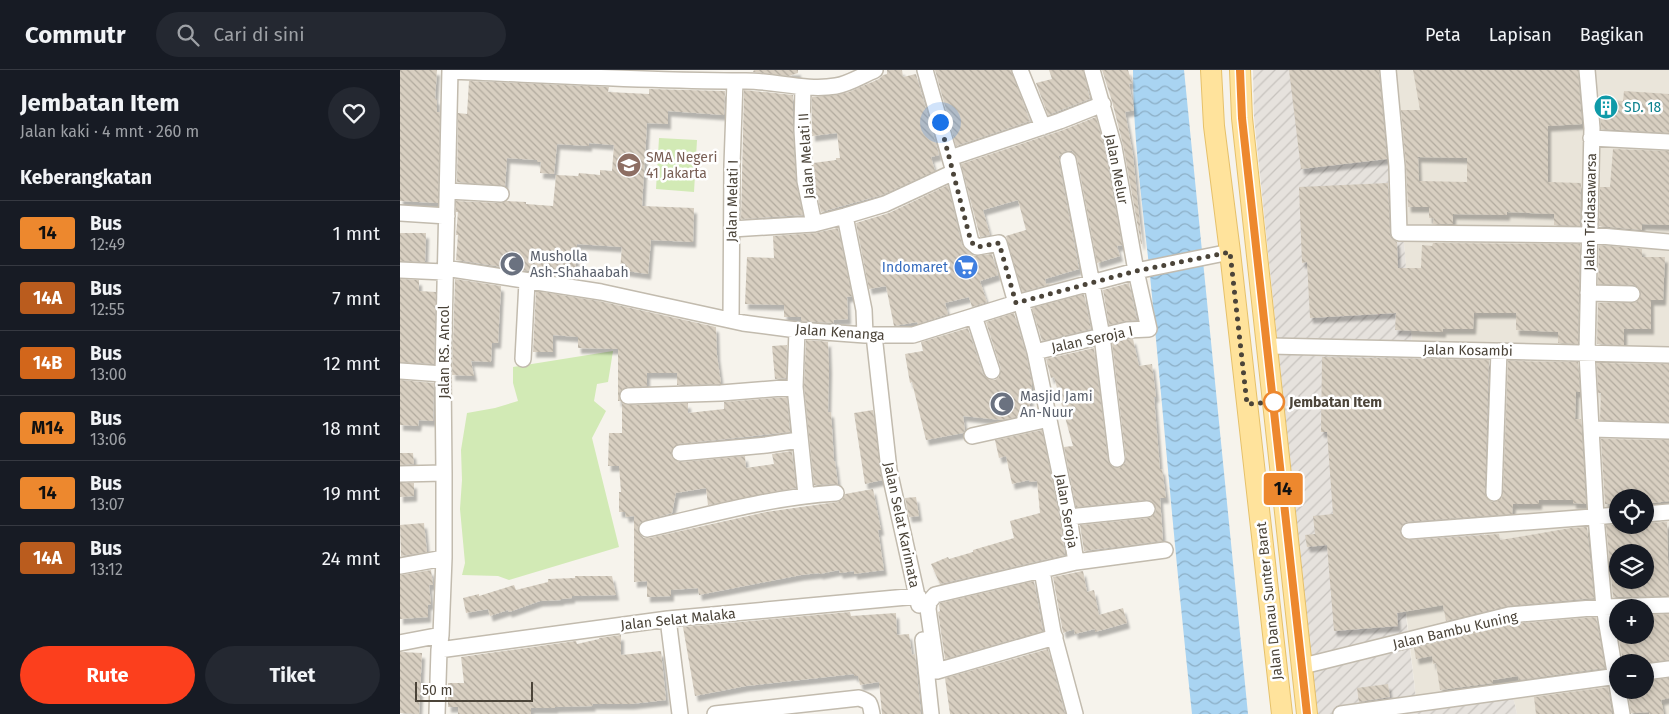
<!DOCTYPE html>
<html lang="id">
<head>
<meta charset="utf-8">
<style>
  :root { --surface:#171b24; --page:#242831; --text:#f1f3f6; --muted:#9ea1a6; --line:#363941; --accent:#fc3f1d }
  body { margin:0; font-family:"Fira Sans",sans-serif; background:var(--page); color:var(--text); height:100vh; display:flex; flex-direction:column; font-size:19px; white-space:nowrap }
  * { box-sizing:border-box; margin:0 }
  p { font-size:16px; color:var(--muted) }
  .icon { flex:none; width:28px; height:28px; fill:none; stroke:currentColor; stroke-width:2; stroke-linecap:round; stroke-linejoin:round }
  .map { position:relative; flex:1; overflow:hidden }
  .sheet { display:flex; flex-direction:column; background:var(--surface); width:400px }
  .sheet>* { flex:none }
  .badge { padding:0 10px; border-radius:4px; font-size:18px; line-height:32px }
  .fabs { position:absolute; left:1209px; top:419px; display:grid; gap:10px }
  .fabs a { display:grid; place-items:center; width:45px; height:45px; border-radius:50%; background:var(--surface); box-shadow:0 2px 8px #0003; font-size:25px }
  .scale { position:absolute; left:15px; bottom:12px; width:118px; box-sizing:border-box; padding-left:5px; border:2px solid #4b4439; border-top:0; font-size:14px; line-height:18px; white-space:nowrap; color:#4b4439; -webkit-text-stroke:4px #fff; paint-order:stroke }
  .you { position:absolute; width:25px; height:25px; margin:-12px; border:4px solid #fff; border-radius:50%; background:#1a73e8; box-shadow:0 0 0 8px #1a73e833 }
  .map>.badge { position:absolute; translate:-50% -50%; box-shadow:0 0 0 2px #fff }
  h2 { padding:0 20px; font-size:19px; line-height:45px }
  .round { display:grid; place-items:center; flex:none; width:52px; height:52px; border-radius:26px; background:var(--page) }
  .head { display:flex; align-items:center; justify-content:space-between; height:85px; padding:0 20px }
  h1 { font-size:24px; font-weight:700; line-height:38px }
  .cta { display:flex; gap:10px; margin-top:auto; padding:10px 20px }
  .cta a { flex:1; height:58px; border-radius:30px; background:var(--accent); color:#fff; font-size:20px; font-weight:700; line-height:58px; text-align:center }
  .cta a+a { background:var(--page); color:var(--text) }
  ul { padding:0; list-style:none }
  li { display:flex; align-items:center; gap:15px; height:65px; padding:0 20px; border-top:1px solid var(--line) }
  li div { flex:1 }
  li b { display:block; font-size:19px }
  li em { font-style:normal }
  li .badge { min-width:55px; font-weight:700; text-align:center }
  header { display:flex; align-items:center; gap:30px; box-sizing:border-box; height:70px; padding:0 25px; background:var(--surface); border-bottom:1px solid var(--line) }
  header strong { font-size:24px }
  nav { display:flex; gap:28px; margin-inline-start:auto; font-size:18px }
  .search { width:350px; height:45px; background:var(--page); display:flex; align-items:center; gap:12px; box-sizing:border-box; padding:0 18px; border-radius:28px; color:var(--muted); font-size:19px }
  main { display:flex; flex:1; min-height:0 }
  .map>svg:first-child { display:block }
</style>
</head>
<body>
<header>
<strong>Commutr</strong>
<div class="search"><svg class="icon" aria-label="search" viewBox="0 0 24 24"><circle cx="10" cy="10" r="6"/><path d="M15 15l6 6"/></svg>Cari di sini</div>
<nav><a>Peta</a><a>Lapisan</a><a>Bagikan</a></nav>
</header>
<main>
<section class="sheet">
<div class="head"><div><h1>Jembatan Item</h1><p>Jalan kaki · 4 mnt · 260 m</p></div><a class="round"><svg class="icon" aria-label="heart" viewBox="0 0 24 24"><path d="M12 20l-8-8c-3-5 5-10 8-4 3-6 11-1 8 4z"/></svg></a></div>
<h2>Keberangkatan</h2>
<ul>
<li><span class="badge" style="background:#ed882e;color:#111">14</span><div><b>Bus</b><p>12:49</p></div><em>1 mnt</em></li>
<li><span class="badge" style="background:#ba5c1e;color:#fff">14A</span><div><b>Bus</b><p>12:55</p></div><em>7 mnt</em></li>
<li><span class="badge" style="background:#d2661b;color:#fff">14B</span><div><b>Bus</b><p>13:00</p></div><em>12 mnt</em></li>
<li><span class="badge" style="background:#ed882e;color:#111">M14</span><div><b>Bus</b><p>13:06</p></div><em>18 mnt</em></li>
<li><span class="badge" style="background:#ed882e;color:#111">14</span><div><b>Bus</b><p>13:07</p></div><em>19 mnt</em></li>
<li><span class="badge" style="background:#ba5c1e;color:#fff">14A</span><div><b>Bus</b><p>13:12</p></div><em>24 mnt</em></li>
</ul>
<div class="cta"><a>Rute</a><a>Tiket</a></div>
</section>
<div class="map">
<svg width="1269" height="644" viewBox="0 0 1269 644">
  <defs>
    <pattern id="industrial-furrows" width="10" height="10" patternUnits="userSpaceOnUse" patternTransform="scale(1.25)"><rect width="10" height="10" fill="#e6e2dd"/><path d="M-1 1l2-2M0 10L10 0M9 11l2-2" fill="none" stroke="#c7c3be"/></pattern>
    <pattern id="water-waves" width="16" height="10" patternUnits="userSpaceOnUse" patternTransform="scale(1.25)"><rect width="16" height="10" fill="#a9d4f2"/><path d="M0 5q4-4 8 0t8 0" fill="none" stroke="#8caec5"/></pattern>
    <pattern id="building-back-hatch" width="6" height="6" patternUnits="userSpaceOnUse" patternTransform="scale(1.25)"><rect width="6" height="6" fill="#d8cfc1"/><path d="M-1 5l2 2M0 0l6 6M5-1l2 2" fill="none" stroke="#b1aa9e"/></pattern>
    <filter id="shadow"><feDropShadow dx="3" dy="5.5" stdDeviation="1" flood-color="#0004"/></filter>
  </defs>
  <rect width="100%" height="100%" fill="#f6f3ec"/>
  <path fill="#eae5da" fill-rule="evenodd" d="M990 0H1269V644H1117L1112 623 1017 637 1000 488 1083 482 1104 297 1012 273ZM1218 428H1245V455H1218ZM1218 482H1245V510H1218ZM1218 538H1245V565H1218ZM1218 592H1245V620H1218Z"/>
  <path fill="url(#industrial-furrows)" d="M853 0H990L1012 273 1104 297 1082 482 999 488 1017 637 1112 623 1117 644H916L854 47Z"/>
  <path fill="#d2eab5" d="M259 68 297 70 294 122 256 119Z
    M213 281 208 312 197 314 194 331 206 341 192 368 219 477 109 510 98 506 62 505 65 493 60 439 62 410 61 380 67 343 95 338 118 331 113 313V297Z"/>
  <path fill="url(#water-waves)" d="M733 0H784L848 644H792C777 505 765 365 752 226 745 151 733 76 733 0Z"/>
  <path fill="url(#building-back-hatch)" fill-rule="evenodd" filter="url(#shadow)" d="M0 0H37L35 29H37V42H40L38 133 0 131Z
    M354 0H398V3L389 6 353 2Z
    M487 0H502L503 7 516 4 539 85 531 87 535 101 482 125 421 142 414 110 413 93 436 90V88H440L437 63 412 66V27L437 25 449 22 479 9 483 5 487 4Z
    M535 0H611L630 51 556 76Z
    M649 0H683L690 29 648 45 636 13 652 9Z
    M702 0H728L732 13 729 14 734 40 725 42 733 85 742 174H741L723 75 712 31Z
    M889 0H979L987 89 901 99Z
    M1013 0H1178L1182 54 1148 56V112L1181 113 1180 156 1154 155V144L1107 142V145L1053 144V154H1033L1034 148H1029V137H1008L1006 95 1001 40H1020ZM1018 87 1067 88V112L1019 111Z
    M69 11 209 17 208 22 249 24V19L325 21 324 45 268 41V54L247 53 242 136 294 138 293 172 251 170 248 204 220 200 222 177 177 174 175 208 56 190 58 165H56L58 142H56V131L100 133 106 131 126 132V134L153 136 156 105 178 106 179 103 200 105V100L212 101 214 75 189 73V76L157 74 154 104 140 103 141 92H137V90L107 88 105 116 57 112 58 43 67 44Z
    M344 20 393 25V61L396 112 403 145 341 149Z
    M1224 21 1269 24V63L1201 59 1199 29 1223 31Z
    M696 47 705 79 722 175 717 176 720 186 697 193 677 88 672 81H666L659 86V92L679 199 645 209 646 214 654 213 622 222 606 166 626 160 618 130 583 140 590 165 580 167 561 94 663 60Z
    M1213 79 1269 81V155L1242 154V160L1199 156 1200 117H1210Z
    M988 113 990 163 991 168 997 172 998 198H1021L1022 175 1032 176 1033 173 1180 174 1178 274 1158 273V262L1116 260V243H1074L1073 259H1043V262L995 260 996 243 910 248 907 192 902 193 899 117Z
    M548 115 562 175 565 179 574 186 592 184 598 205 580 211 587 232 572 237 569 227 545 233 548 244 518 254 517 252 494 256 486 216 469 219 456 153 489 143Z
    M438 158 452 226 447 227 448 249 434 250 433 253 401 251V247H384V235L345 234 347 187 374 188 373 166 415 163Z
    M0 163H26L25 192 0 191Z
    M1199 175 1242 179V187H1265L1263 230H1251V259H1224V275L1197 274 1198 233 1236 232 1240 228V220L1237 216 1232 215 1198 214Z
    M0 209 19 210V221L36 222 34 294 0 292Z
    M55 209 101 216 98 273H92L91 292 71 291 74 306 52 305Z
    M729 213 737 250 725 251 709 255 703 220Z
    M136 221 199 231 316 257 317 285 321 314 277 315V303H247V316L224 318 220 322V331H218V279L178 278V267L153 265V282H133Z
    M684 224 691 259 642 271 632 238Z
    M614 243 626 284 632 314 629 344 602 350 563 346 565 359 563 363 526 370 512 312 510 313 505 284 523 281 521 272 568 258 583 304 590 310H595L599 307 601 299 586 252Z
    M728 269H733L739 296 752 294 756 327H754L760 399H762L766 428H760L763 471 684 481 680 455 748 448 755 443 756 438 751 431 746 430 676 437 664 377 673 376 654 307 651 308 646 289 694 278 708 390 713 397 719 398 725 393 726 388 712 273Z
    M406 270 432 272H428L429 298 428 342H431L434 391H435L438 414 414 415 404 317Z
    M387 275 386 308 375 309 372 276Z
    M922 287 1089 290 1085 423 1089 431 1094 432 1102 428 1103 423 1108 291 1178 292 1180 322H1176L1175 349H1181L1186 434 1173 433V430H1139V434H1113L1112 444 1008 452 1003 454 1000 461 1002 467 1009 470 1099 464 1100 470 1171 458 1187 457 1194 528 1108 536 1046 551 1043 535 997 543 998 556 934 561 927 475 907 477 905 465 915 464 913 446 933 444 927 362H921Z
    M1197 293 1269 294V352L1200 350 1201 323H1198Z
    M0 310 34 313 33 351 19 350 18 356 0 355Z
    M387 327 390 362 279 374 272 379 271 384 276 391 281 392 345 386 346 398 374 394 372 384 392 381 396 418 308 435 306 418 276 423 272 443 241 452 238 457 240 465 244 468H249L366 442 437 432 442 430 445 424 473 419 481 460H478L484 500 454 504V501L440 503 439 500 420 504 419 503 401 505 299 525 298 518 271 520V526L247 527V511L234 512V446L226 447 225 442H219V422H221L219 396H208L209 363H222V333L228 335 288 333V343L324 339V332Z
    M473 340 482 410 465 414 454 343Z
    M642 360 660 449 665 485 540 514 531 494 548 487 549 489 573 482V480L614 468 610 451 640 443 637 411 630 412 629 410 612 414 606 386 599 388 595 370Z
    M1201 369 1269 370V431L1245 434V426L1218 425V434H1205Z
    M0 383H13L14 394 0 395Z
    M0 413H14V426L0 427Z
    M516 427 519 446 509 447 505 428Z
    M1267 452 1269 526 1213 527 1206 455H1245V453ZM1218 482H1245V510H1218Z
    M24 453 27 482 1 486 0 455Z
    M31 500 33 515H29L31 534 28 535V547L0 549V505Z
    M683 501 687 522 694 520 699 545 723 538 727 553 695 562V559L675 564 674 559 663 563 653 507Z
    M175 506H212L216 525 172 526V528L161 529V530L140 531 109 542 108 540 90 546 88 539 66 543 63 528 79 524V526L114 515 116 520 148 512V509L175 508Z
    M634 511 643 561 545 589 538 542 540 541 539 535 540 533Z
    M450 542 451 546 496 543 497 565 509 564 512 585 515 584 521 644H482L479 612 460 615 458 606H454V604L346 616 295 626 283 557Z
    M1269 544V590L1245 593 1223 592 1219 569 1244 568 1245 545Z
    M1196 547 1205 598 1119 610 1118 606 1093 610V613L1040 620 1036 593 1033 594 1032 586 1016 589 1014 578 1111 554Z
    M221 565V585L261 581 266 630 231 634H192L193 636 155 637V638H131V644H58V637H48V613H64L61 587 176 571 177 574 199 569V568Z
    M648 579 665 644H550L545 608Z
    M0 582 22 583 19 644 0 643Z
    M1269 608V628L1261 630 1264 644H1249V642L1231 643 1228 623 1245 622V611Z
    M988 614 990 627 959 632 957 618Z
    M1208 617 1212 644H1136L1134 627Z"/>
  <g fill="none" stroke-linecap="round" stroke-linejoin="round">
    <defs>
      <path id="minor" d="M525 0 554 102 571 172 577 177 599 173 616 233
        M620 0 643 57
        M988 0 997 96 999 163 1189 165 1269 172
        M1187 0 1192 58 1187 283 1191 359 1196 447 1204 537 1222 644
        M50 1C148 5 247 11 346 11 376 11 406 21 436 16 449 14 463 5 475 0
        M403 17 402 60 405 111 414 154
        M1191 68 1269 72
        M550 88 660 51 703 34
        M668 90 702 266 717 389
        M48 121 101 124
        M0 143 47 146
        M445 146 464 240 465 265
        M332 159 414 154 445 146 485 134 554 102
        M45 198 201 222 343 253 397 260 465 265H513L616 233 736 201 830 182
        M0 200 44 202
        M1188 223 1232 224
        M621 232 635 282 669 447 676 492 535 525 529 532 528 539 537 601 655 567
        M574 246 592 301
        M331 250 332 95 335 11
        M397 260 395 317 406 425
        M474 265 489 400 519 535
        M867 276 1269 285
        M635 282 727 260 749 259 736 201 714 77 692 0
        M123 289 127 212
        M0 301 43 304
        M228 326 321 323 395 317
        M1191 359 1269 361
        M572 366 649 349
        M280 383 366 375 399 370
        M0 404 44 403
        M1094 423 1099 281
        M1245 444 1269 442
        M669 447 747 439
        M247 459C309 445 371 427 436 423
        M1009 461 1218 445
        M676 492 765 480
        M0 496 44 488
        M642 501 653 562 675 644
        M268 549 280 644
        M523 570 531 644
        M0 573 41 565
        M39 580 268 549 518 526
        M903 596 1109 545 1204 537 1269 535
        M1245 602 1269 599
        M37 644 39 580 41 565 44 488V403L43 304 50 0
        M315 644 459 628C470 632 470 632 472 644
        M941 644 1218 606"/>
      <path id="major" d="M811 0 814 56 830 182 882 644
        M840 0 842 48 907 644"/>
    </defs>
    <use href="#minor" stroke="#c2bbae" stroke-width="18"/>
    <use href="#major" stroke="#e6c16a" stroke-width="22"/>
    <use href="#minor" stroke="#fff" stroke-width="15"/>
    <use href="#major" stroke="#ffe39c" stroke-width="20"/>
  </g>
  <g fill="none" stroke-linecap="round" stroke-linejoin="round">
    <defs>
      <path id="line" d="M840 0 842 48 907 644"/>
    </defs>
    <use href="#line" stroke="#fff" stroke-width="11"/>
    <use href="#line" stroke="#ed882e" stroke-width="8"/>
    <path stroke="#4b4439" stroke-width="5" stroke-dasharray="0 9" d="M540 52 571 172 577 177 599 173 616 233 736 201 830 182 847 334 874 332"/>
  </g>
  <defs>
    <symbol id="building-disc" viewBox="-11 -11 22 22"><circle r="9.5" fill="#0f9aa8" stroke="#fff"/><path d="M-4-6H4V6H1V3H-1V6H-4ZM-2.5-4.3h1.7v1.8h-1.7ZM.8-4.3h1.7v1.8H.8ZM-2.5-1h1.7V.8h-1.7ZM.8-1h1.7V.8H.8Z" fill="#fff"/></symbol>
    <symbol id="school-disc" viewBox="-11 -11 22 22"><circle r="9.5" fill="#8d6e63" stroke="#fff"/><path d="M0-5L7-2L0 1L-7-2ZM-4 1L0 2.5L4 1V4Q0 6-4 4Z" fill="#fff"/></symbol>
    <symbol id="mosque-disc" viewBox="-11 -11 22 22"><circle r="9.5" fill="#6b7280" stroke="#fff"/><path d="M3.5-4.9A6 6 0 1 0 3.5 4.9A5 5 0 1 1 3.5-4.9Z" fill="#fff"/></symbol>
    <symbol id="supermarket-disc" viewBox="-11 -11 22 22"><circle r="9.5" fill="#3f7fe0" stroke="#fff"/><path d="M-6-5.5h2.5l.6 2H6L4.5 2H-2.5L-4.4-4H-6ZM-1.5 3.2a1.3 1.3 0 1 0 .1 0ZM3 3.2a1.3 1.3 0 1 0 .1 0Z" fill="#fff"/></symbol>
  </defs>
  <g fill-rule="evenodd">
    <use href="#building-disc" x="1192" y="23" width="28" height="28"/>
    <use href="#school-disc" x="215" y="81" width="28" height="28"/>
    <use href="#mosque-disc" x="98" y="180" width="28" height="28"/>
    <use href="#supermarket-disc" x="552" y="183" width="28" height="28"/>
    <use href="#mosque-disc" x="588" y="320" width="28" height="28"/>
  </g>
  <circle fill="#fff" stroke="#ed882e" stroke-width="2.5" cx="874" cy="332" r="10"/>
  <g text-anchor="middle" stroke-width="5" stroke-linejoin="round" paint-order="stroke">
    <g font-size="14" fill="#0d838f" stroke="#fff" text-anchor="start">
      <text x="1224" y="42">SD. 18</text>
    </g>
    <g font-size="14" fill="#4b4439" stroke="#fff">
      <text transform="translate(406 86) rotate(-94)" y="5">Jalan Melati II</text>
      <text transform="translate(717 99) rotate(79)" y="5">Jalan Melur</text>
      <text transform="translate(332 131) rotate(-89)" y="5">Jalan Melati I</text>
      <text transform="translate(1190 142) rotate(-89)" y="5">Jalan Tridasawarsa</text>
      <text transform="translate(440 262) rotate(4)" y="5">Jalan Kenanga</text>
      <text transform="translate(692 269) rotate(-12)" y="5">Jalan Seroja I</text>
      <text transform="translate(1068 280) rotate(1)" y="5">Jalan Kosambi</text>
      <text transform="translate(44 282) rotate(-90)" y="5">Jalan RS. Ancol</text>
      <text transform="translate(667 441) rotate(80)" y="5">Jalan Seroja</text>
      <text transform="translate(502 455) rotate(78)" y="5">Jalan Selat Karimata</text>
      <text transform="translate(869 531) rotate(-96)" y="5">Jalan Danau Sunter Barat</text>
      <text transform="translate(278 549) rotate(-6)" y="5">Jalan Selat Malaka</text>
      <text transform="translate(1055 560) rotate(-13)" y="5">Jalan Bambu Kuning</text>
    </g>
    <g font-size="14" fill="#785e54" stroke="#fff" text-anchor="start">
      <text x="246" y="92">SMA Negeri<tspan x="246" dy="16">41 Jakarta</tspan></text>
    </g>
    <g font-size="14" fill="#5b616d" stroke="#fff" text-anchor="start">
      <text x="130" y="191">Musholla<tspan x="130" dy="16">Ash-Shahaabah</tspan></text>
      <text x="620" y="331">Masjid Jami<tspan x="620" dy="16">An-Nuur</tspan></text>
    </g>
    <g font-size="14" fill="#366cbe" stroke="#fff" text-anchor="end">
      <text x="548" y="202">Indomaret</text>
    </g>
    <g font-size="14" font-weight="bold" fill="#4b4439" stroke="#fff" text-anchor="start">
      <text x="889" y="337">Jembatan Item</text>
    </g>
  </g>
</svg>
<div class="fabs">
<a><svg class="icon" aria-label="locate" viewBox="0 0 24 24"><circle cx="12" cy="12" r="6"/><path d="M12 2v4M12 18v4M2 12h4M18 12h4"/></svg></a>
<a><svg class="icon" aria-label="layers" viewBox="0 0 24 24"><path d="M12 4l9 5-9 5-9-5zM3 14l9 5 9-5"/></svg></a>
<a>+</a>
<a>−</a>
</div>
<div class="scale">50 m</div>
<div class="you" style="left:540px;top:52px"></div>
<b class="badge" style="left:883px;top:419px;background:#ed882e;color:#111">14</b>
</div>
</main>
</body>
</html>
